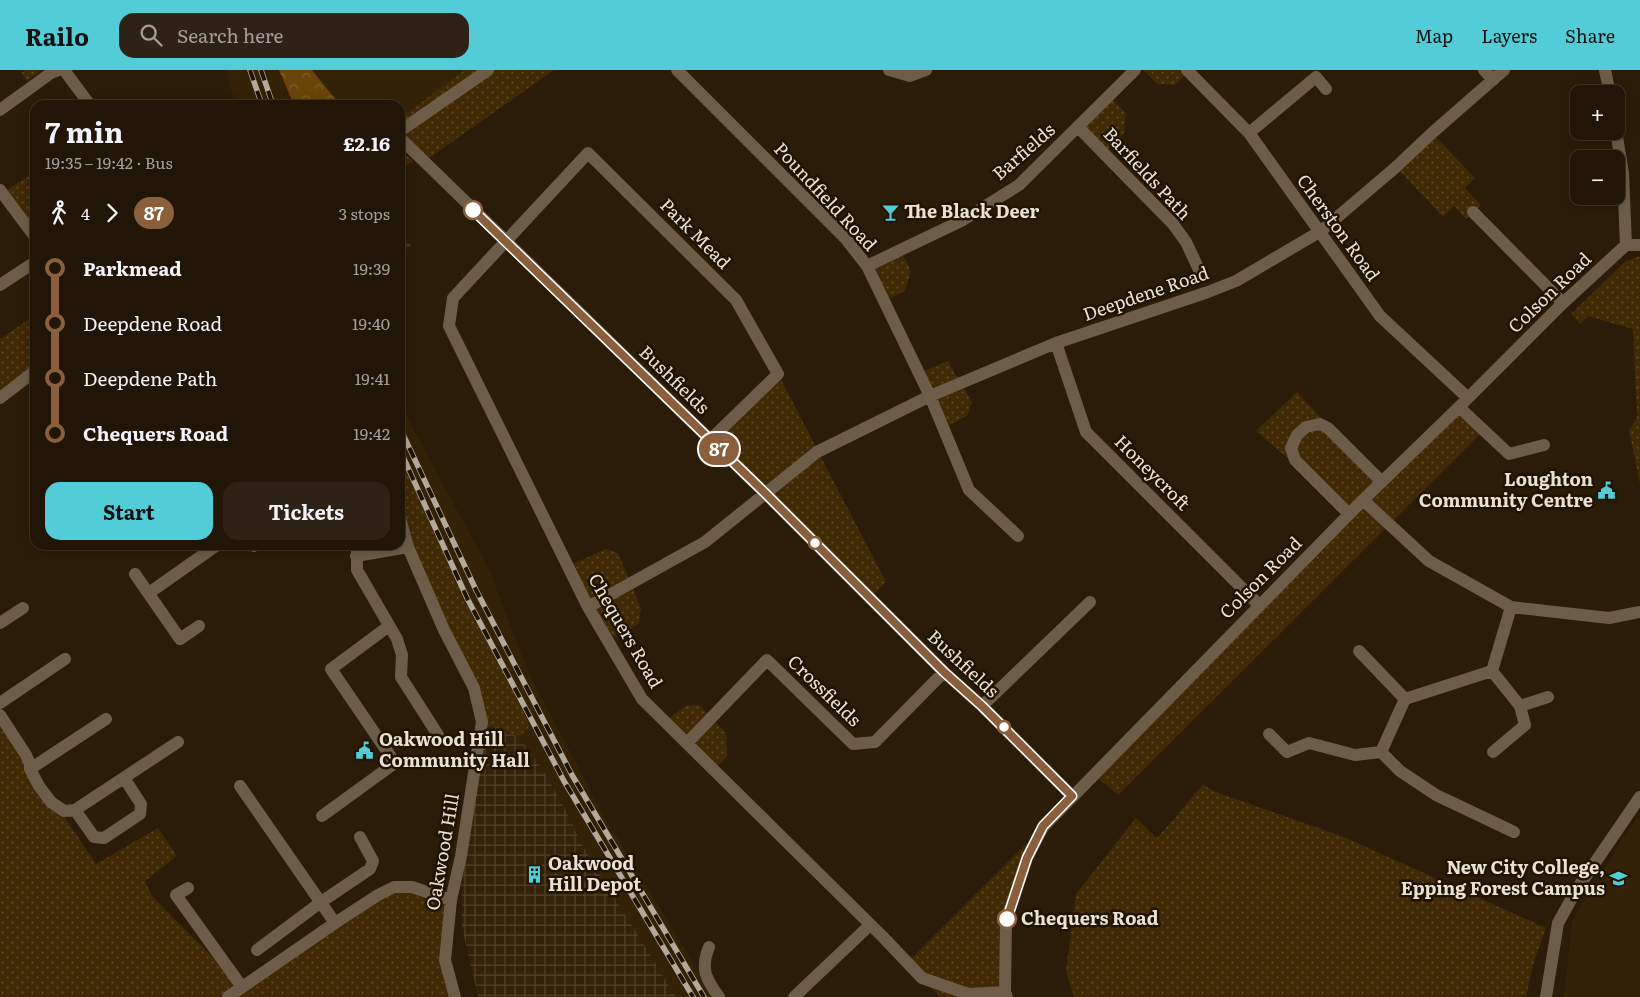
<!DOCTYPE html>
<html lang="en">
<head>
<meta charset="utf-8">
<style>
  :root { --surface:#201507; --page:#2d2215; --text:#f1f3f6; --muted:#a29f9b; --line:#3d3428; --accent:#52ccd6 }
  body { margin:0; font-family:Literata,serif; background:var(--page); color:var(--text); height:100vh; display:flex; flex-direction:column; font-size:19px; white-space:nowrap }
  * { box-sizing:border-box; margin:0 }
  p { font-size:16px; color:var(--muted) }
  .icon { flex:none; width:28px; height:28px; fill:none; stroke:currentColor; stroke-width:2; stroke-linecap:round; stroke-linejoin:round }
  .map { position:relative; flex:1; overflow:hidden }
  .drawer { position:absolute; left:30px; top:30px; width:375px; height:450px; display:flex; flex-direction:column; background:var(--surface); border-radius:15px; box-shadow:0 2px 12px #0003,0 0 0 1px var(--line) }
  .drawer>* { flex:none }
  .badge { padding:0 10px; border-radius:16px; font-size:18px; line-height:32px }
  .controls { position:absolute; left:1570px; top:15px; display:grid; gap:10px }
  .controls a { display:grid; place-items:center; width:55px; height:55px; border-radius:10px; background:var(--surface); box-shadow:0 2px 12px #0003,0 0 0 1px var(--line); font-size:25px }
  .map>.badge { position:absolute; translate:-50% -50%; box-shadow:0 0 0 2px #fff }
  .legs { display:flex; align-items:center; gap:8px; height:55px; padding:0 15px; font-size:16px }
  .legs p { margin-inline-start:auto }
  .headline { display:flex; align-items:center; justify-content:space-between; height:85px; padding:0 15px }
  h1 { font-size:28px; font-weight:700; line-height:38px }
  .primary-button { display:flex; gap:10px; margin-top:auto; padding:10px 15px }
  .primary-button a { flex:1; height:58px; border-radius:15px; background:var(--accent); color:#111; font-size:20px; font-weight:700; line-height:58px; text-align:center }
  .primary-button a+a { background:var(--page); color:var(--text) }
  ul { padding:0 15px; list-style:none }
  li { display:flex; align-items:center; gap:18px; height:55px; font-size:19px }
  li i { display:grid; place-items:center; width:8px; height:100%; margin:0 6px; background:currentColor }
  li i::after { content:''; width:12px; height:12px; margin:-6px; border:4px solid; border-radius:50%; background:var(--surface) }
  li p { margin-inline-start:auto }
  li:first-child i { background:linear-gradient(#0000 50%,currentColor 0) }
  li:last-child i { background:linear-gradient(currentColor 50%,#0000 0) }
  header { display:flex; align-items:center; gap:30px; box-sizing:border-box; height:70px; padding:0 25px; background:var(--accent); color:#111 }
  header strong { font-size:24px }
  nav { display:flex; gap:28px; margin-inline-start:auto; font-size:18px }
  .search { width:350px; height:45px; background:var(--page); display:flex; align-items:center; gap:12px; box-sizing:border-box; padding:0 18px; border-radius:15px; color:var(--muted); font-size:19px }
  .map>svg:first-child { display:block }
</style>
</head>
<body>
<header>
<strong>Railo</strong>
<div class="search"><svg class="icon" aria-label="search" viewBox="0 0 24 24"><circle cx="10" cy="10" r="6"/><path d="M15 15l6 6"/></svg>Search here</div>
<nav><a>Map</a><a>Layers</a><a>Share</a></nav>
</header>
<div class="map">
<svg width="1640" height="927" viewBox="0 0 1640 927">
  <defs>
    <pattern id="industrial-grid" width="8" height="8" patternUnits="userSpaceOnUse" patternTransform="scale(1.25)"><rect width="8" height="8" fill="#342207"/><path d="M0 4h8M4 0v8" fill="none" stroke="#52422a"/></pattern>
    <pattern id="green-dots" width="8" height="8" patternUnits="userSpaceOnUse" patternTransform="scale(1.25)"><rect width="8" height="8" fill="#402905"/><path d="M2 2h.1M6 6h.1" fill="none" stroke="#5c4829" stroke-width="1.8" stroke-linecap="round"/></pattern>
    <pattern id="forest-crowns" width="20" height="18" patternUnits="userSpaceOnUse" patternTransform="scale(1.25)"><rect width="20" height="18" fill="#6a450a"/><path d="M2 6a3 3 0 1 1 6 0M12 15a3 3 0 1 1 6 0" fill="none" stroke="#7f602d"/></pattern>
  </defs>
  <rect width="100%" height="100%" fill="#2a1c09"/>
  <path fill="#342207" d="M226 0H279L294 35H235Z
    M312 0H464L400 48V35H340Z
    M400 327 411 355 489 499 529 604 600 739 714 927H676L581 773 564 737 545 703 502 642 400 416Z
    M1640 744V927H1564L1572 851 1625 766Z"/>
  <path fill="url(#industrial-grid)" d="M400 163 411 175 400 187Z
    M482 652 519 667 545 703 564 737 581 773 676 927H478L462 857 461 786Z"/>
  <path fill="url(#green-dots)" d="M25 0H42L27 11 21 3Z
    M464 0H554L425 91 400 68V48Z
    M1143 0H1187L1189 1 1175 15 1157 14Z
    M1109 26 1126 43 1124 63 1104 83 1078 57Z
    M1432 63 1475 108 1465 118 1481 135 1466 149 1454 136 1443 147 1396 97Z
    M400 80 413 91 400 100Z
    M35 102V164L4 122Z
    M900 179 911 201 905 221 884 231 867 196Z
    M1640 186V414L1629 360 1637 348 1633 259 1588 246 1580 254 1571 244 1626 191Z
    M35 245V294L0 323V269Z
    M948 291 972 332 967 346 943 358 919 303Z
    M778 304 886 512 870 528 710 370Z
    M1297 322 1382 412 1459 337 1484 360 1118 725 1093 704 1349 444 1295 390 1286 387 1256 361Z
    M400 381 530 656 519 667 482 652 400 448Z
    M606 479 616 482 619 485 641 538 639 554 607 570 568 496Z
    M699 635 726 663 727 686 714 700 665 652 685 636Z
    M0 640 34 701 96 794 158 758 177 786 145 811 152 826 242 917 394 817 451 830 445 890 455 927H0Z
    M1203 715 1216 722 1344 767 1546 858 1534 891 1526 927H1074L1066 901 1076 824 1136 748 1157 768Z
    M1043 757 1006 851 1007 927H940L907 893Z"/>
  <path fill="url(#forest-crowns)" d="M279 0H312L340 35H294Z"/>
  <g fill="none" stroke-linecap="round" stroke-linejoin="round">
    <path stroke="#6d5d48" stroke-width="12" d="M64 0 90 35
      M677 0 846 169 867 196 884 231 930 326 969 420 1018 466
      M889 0 910 6 926 0
      M1187 0 1249 63 1380 246 1468 328
      M1484 0 1493 10
      M1605 0 1610 24
      M0 40 51 3 59 0
      M1078 57 1173 154 1186 172 1201 204
      M400 61 488 0
      M1616 61 1623 103 1626 175
      M1249 63 1316 7 1326 19
      M400 68 765 423 944 602 982 636 1072 726
      M0 120 35 167
      M1473 142 1563 233
      M867 196 963 150 1019 115 1135 0
      M0 215 35 192
      M1056 273 1086 362 1259 535
      M0 328 35 301
      M1459 337 1509 384 1544 375
      M710 370 778 304 736 230 588 83 453 228 449 256 588 537 642 629 883 867 922 908 968 924 1005 922
      M1363 430 1429 491 1511 537 1609 548 1640 542
      M1349 444 1295 390 1291 378 1297 365 1306 357 1320 354 1328 358 1382 412
      M400 448 408 477 444 560 474 618 482 652 461 786 451 830 445 890 455 927
      M254 475V476
      M357 475V500L397 569 402 585 401 607 438 665
      M356 486 408 477
      M135 504 180 569 199 556
      M149 523 217 475
      M588 537 705 472 817 382 930 326 1056 273 1208 222 1236 211 1321 161 1396 97 1432 63 1504 0
      M1511 537 1492 601 1405 629 1381 682 1400 701 1436 725 1514 762
      M0 553 23 538
      M1359 581 1405 629
      M1492 601 1520 636 1525 655 1493 682
      M0 633 65 589
      M982 636 1090 532
      M1520 636 1548 627
      M0 645 26 685 30 694V699L39 716 51 732 64 741 75 740 178 672
      M1269 664 1287 682 1309 673 1355 685 1381 682
      M687 673 767 590 853 674 875 672 944 602
      M30 699 106 649
      M240 716 335 853
      M75 740 94 767 104 768 140 744 141 734 124 708
      M322 746 395 693 331 599 389 556
      M188 818 176 825 242 917
      M709 877C700 899 706 909 719 927
      M257 880 321 832 370 799 373 791 360 767
      M228 927 335 853 378 825 394 817H412L451 830
      M794 927 870 855
      M1007 927 1005 922 1006 851 1027 788 1043 757 1363 430 1459 337 1563 233 1626 175H1640
      M1546 927 1558 853 1577 819 1640 727"/>
    <defs>
      <path id="rail" d="M250 0 262 35
        M261 0 273 35
        M400 358 476 520 572 705 704 927
        M400 380 467 528 564 711 693 927"/>
    </defs>
    <use href="#rail" stroke="#b3a99b" stroke-width="5.5"/>
    <use href="#rail" stroke="#201302" stroke-width="4" stroke-dasharray="11" stroke-linecap="butt"/>
  </g>
  <g fill="none" stroke-linecap="round" stroke-linejoin="round">
    <defs>
      <path id="line-1" d="M473 140 765 423 944 602 982 636 1072 726 1043 756 1027 788 1007 849"/>
    </defs>
    <use href="#line-1" stroke="#fff" stroke-width="11"/>
    <use href="#line-1" stroke="#8b5e3c" stroke-width="8"/>
  </g>
  <defs>
    <symbol id="bar-bare" viewBox="-9 -9 18 18"><path d="M-6-5H6L.8 .8V4.5H3.5V6h-7V4.5H-.8V.8Z" fill="#52ccd6" stroke="#201302" stroke-width="2.5" paint-order="stroke"/></symbol>
    <symbol id="civic-bare" viewBox="-9 -9 18 18"><path d="M-.6-6.5H3V-4.5H.6V-3L4-1V1h2V6H-6V1h2V-1L-.6-3ZM-1.2 2.5V6h2.4V2.5Z" fill="#52ccd6" stroke="#201302" stroke-width="2.5" paint-order="stroke"/></symbol>
    <symbol id="building-bare" viewBox="-9 -9 18 18"><path d="M-4-6H4V6H1V3H-1V6H-4ZM-2.5-4.3h1.7v1.8h-1.7ZM.8-4.3h1.7v1.8H.8ZM-2.5-1h1.7V.8h-1.7ZM.8-1h1.7V.8H.8Z" fill="#52ccd6" stroke="#201302" stroke-width="2.5" paint-order="stroke"/></symbol>
    <symbol id="university-bare" viewBox="-9 -9 18 18"><path d="M0-5L7-2L0 1L-7-2ZM-4 1L0 2.5L4 1V4Q0 6-4 4Z" fill="#52ccd6" stroke="#201302" stroke-width="2.5" paint-order="stroke"/></symbol>
  </defs>
  <g fill-rule="evenodd">
    <use href="#bar-bare" x="878" y="130" width="25" height="25"/>
    <use href="#civic-bare" x="1594" y="408" width="25" height="25"/>
    <use href="#civic-bare" x="352" y="668" width="25" height="25"/>
    <use href="#building-bare" x="522" y="792" width="25" height="25"/>
    <use href="#university-bare" x="1606" y="796" width="25" height="25"/>
  </g>
  <g fill="#fff" stroke="#8b5e3c" stroke-width="2.5">
    <circle cx="473" cy="140" r="9"/>
    <circle cx="815" cy="473" r="6"/>
    <circle cx="1004" cy="657" r="6"/>
    <circle cx="1007" cy="849" r="9"/>
  </g>
  <g text-anchor="middle" stroke-width="5" stroke-linejoin="round" paint-order="stroke">
    <g font-size="18" fill="#eae1d5" stroke="#201302">
      <text transform="translate(1024 82) rotate(-41)" y="6">Barfields</text>
      <text transform="translate(1147 104) rotate(47)" y="6">Barfields Path</text>
      <text transform="translate(825 127) rotate(47)" y="6">Poundfield Road</text>
      <text transform="translate(1338 158) rotate(54)" y="6">Cherston Road</text>
      <text transform="translate(695 164) rotate(45)" y="6">Park Mead</text>
      <text transform="translate(1550 223) rotate(-44)" y="6">Colson Road</text>
      <text transform="translate(1146 224) rotate(-19)" y="6">Deepdene Road</text>
      <text transform="translate(674 310) rotate(44)" y="6">Bushfields</text>
      <text transform="translate(1152 403) rotate(45)" y="6">Honeycroft</text>
      <text transform="translate(1261 508) rotate(-45)" y="6">Colson Road</text>
      <text transform="translate(625 561) rotate(60)" y="6">Chequers Road</text>
      <text transform="translate(963 594) rotate(43)" y="6">Bushfields</text>
      <text transform="translate(824 621) rotate(44)" y="6">Crossfields</text>
      <text transform="translate(443 782) rotate(-80)" y="6">Oakwood Hill</text>
    </g>
    <g font-size="18" font-weight="bold" fill="#eae1d5" stroke="#201302" text-anchor="start">
      <text x="904" y="148">The Black Deer</text>
      <text x="1593" y="416" text-anchor="end">Loughton<tspan x="1593" dy="21">Community Centre</tspan></text>
      <text x="379" y="676">Oakwood Hill<tspan x="379" dy="21">Community Hall</tspan></text>
      <text x="548" y="800">Oakwood<tspan x="548" dy="21">Hill Depot</tspan></text>
      <text x="1605" y="804" text-anchor="end">New City College,<tspan x="1605" dy="21">Epping Forest Campus</tspan></text>
    </g>
    <g font-size="18" font-weight="bold" fill="#eae1d5" stroke="#201302" text-anchor="start">
      <text x="1021" y="855">Chequers Road</text>
    </g>
  </g>
</svg>
<div class="controls">
<a>+</a>
<a>−</a>
</div>
<b class="badge" style="left:719px;top:379px;background:#8b5e3c;color:#fff">87</b>
<section class="drawer">
<div class="headline"><div><h1>7 min</h1><p>19:35 – 19:42 · Bus</p></div><b>£2.16</b></div>
<div class="legs"><svg class="icon" aria-label="walk" viewBox="0 0 24 24"><circle cx="13" cy="4" r="2"/><path d="M13 8l-2 6 4 7M11 14l-3 7M7 12l3-4h3l4 4"/></svg>4<svg class="icon" aria-label="forward" viewBox="0 0 24 24"><path d="M9 5l7 7-7 7"/></svg><b class="badge" style="background:#8b5e3c;color:#fff">87</b><p>3 stops</p></div>
<ul>
<li><i style="color:#8b5e3c"></i><b>Parkmead</b><p>19:39</p></li>
<li><i style="color:#8b5e3c"></i><span>Deepdene Road</span><p>19:40</p></li>
<li><i style="color:#8b5e3c"></i><span>Deepdene Path</span><p>19:41</p></li>
<li><i style="color:#8b5e3c"></i><b>Chequers Road</b><p>19:42</p></li>
</ul>
<div class="primary-button"><a>Start</a><a>Tickets</a></div>
</section>
</div>
</body>
</html>
